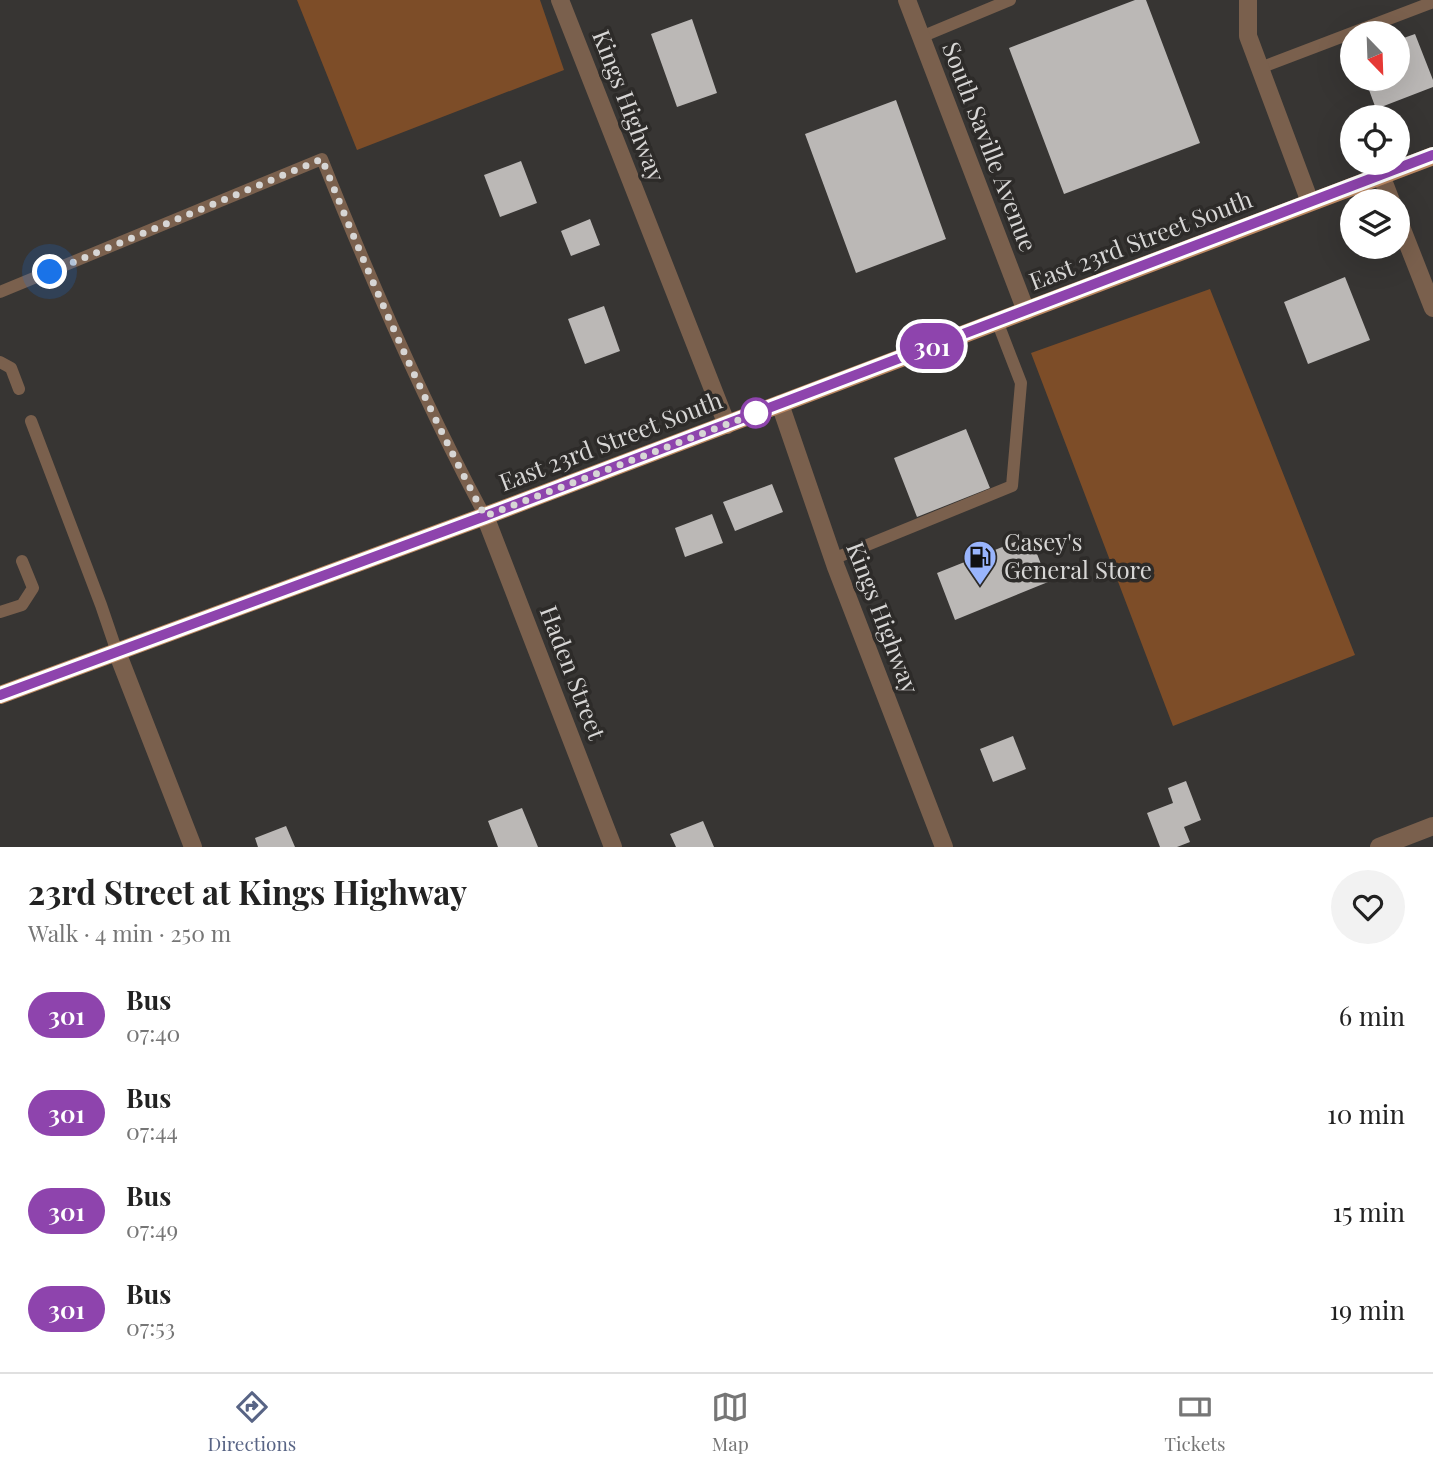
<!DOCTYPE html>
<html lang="en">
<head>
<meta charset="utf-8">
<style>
  :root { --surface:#fff; --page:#f2f2f2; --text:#222; --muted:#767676; --line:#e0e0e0; --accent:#586485 }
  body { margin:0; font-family:"Playfair Display",serif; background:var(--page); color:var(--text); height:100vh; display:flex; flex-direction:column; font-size:26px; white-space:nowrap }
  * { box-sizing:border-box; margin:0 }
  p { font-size:23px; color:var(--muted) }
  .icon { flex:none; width:38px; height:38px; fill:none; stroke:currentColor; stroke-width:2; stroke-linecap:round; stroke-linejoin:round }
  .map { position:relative; height:847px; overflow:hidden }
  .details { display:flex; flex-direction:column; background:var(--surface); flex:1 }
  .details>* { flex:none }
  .badge { padding:0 14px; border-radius:23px; font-size:24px; line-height:46px }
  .needle { width:46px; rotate:157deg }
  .tools { position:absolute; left:1340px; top:21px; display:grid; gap:14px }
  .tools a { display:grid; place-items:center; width:70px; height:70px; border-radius:50%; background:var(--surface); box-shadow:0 7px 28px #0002; font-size:35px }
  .you { position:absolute; width:35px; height:35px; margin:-18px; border:5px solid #fff; border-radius:50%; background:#1a73e8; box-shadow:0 0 0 10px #1a73e833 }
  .map>.badge { position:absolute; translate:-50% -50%; box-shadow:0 0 0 4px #fff }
  .round { display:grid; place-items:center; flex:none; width:74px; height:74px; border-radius:37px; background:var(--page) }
  .head { display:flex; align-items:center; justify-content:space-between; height:119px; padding:0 28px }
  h1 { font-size:33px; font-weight:700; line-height:52px }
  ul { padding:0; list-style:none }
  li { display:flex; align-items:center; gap:21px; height:98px; padding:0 28px }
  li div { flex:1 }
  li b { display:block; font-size:26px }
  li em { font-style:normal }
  li .badge { min-width:77px; font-weight:700; text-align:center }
  .menu { display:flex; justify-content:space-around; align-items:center; height:98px; border-top:2px solid var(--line); background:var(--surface); font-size:19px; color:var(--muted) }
  .menu a { display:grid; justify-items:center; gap:4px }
  .menu .selected { color:var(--accent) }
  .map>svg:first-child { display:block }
</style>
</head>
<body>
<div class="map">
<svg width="1433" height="847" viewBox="0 0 1433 847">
  <rect width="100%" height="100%" fill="#373533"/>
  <path fill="#7d4d28" d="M297 0H540L564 70 357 150Z
    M1210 289 1355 655 1173 726 1031 353Z"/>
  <path fill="#bbb8b6" d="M1135 0H1146L1200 143 1064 194 1009 48Z
    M692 19 717 93 677 107 651 34Z
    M1415 34 1433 80V87L1376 109 1365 79H1398V40Z
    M896 100 946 239 856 273 805 134Z
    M521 161 537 203 500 217 484 175Z
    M590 219 600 245 571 256 561 231Z
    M1345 277 1370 340 1308 364 1284 302Z
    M604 306 620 351 585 364 568 319Z
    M966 429 990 488 917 517 894 458Z
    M772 484 783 512 735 531 723 502Z
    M712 514 723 543 685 557 675 528Z
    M1030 536 1048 582 955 620 937 573Z
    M1013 736 1026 769 993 782 980 749Z
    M1186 781 1201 820 1184 827 1190 842 1177 847H1160L1147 813 1173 803 1168 788Z
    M522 808 538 847H498L488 821Z
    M703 821 714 847H676L670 834Z
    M286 826 295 847H258L255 838Z"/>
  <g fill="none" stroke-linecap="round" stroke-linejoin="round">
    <path stroke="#7a604d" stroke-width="12" d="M921 37 1010 0
      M1260 68 1433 2
      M0 292 322 159C371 281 423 401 485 516
      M0 362 11 368 19 389
      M31 421 101 605 117 652
      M833 559 1012 486 1021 383 997 321
      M0 612 22 605 33 588 22 561"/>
    <path stroke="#7a604d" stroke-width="18" d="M907 0 1026 311
      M1248 0V36L1310 202
      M1381 175 1391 201
      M1398 219 1433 308
      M780 404 836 567 944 847
      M485 516 613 847
      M117 652 193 847
      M1379 847 1433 826"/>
    <path stroke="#7a604d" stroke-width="18" d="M560 0 727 425"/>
    <path stroke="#bd8962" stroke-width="18" d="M0 695 485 516 1433 156"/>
  </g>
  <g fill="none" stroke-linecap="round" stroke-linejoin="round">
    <defs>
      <path id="line" d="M0 695 485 516 1433 155"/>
    </defs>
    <use href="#line" stroke="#fff" stroke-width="16"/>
    <use href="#line" stroke="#8e44ad" stroke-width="10"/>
    <path stroke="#d7d6d5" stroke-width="7" stroke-dasharray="0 12.6" d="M50 272 322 159C371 281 423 401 485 516L762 411 756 413"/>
  </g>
  <defs>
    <symbol id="fuel-pin" viewBox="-11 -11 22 30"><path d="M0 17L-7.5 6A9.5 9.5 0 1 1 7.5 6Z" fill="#99b5fd" stroke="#2d2b29"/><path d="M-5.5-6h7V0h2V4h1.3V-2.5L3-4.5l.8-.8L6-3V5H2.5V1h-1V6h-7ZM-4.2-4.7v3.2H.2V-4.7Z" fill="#111"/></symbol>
  </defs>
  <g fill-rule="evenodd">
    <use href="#fuel-pin" x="961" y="538" width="38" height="52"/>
  </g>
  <circle fill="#fff" stroke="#8e44ad" stroke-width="3.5" cx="756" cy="413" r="14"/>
  <g text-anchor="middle" stroke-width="7" stroke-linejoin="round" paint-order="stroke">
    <g font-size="24" fill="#d7d6d5" stroke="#2d2b29">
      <text transform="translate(628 106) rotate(69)" y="8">Kings Highway</text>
      <text transform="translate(989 147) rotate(69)" y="8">South Saville Avenue</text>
      <text transform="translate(1141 241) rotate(-21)" y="8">East 23rd Street South</text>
      <text transform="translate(611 442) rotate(-21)" y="8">East 23rd Street South</text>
      <text transform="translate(882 618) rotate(69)" y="8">Kings Highway</text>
      <text transform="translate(572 673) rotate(69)" y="8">Haden Street</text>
    </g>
    <g font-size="24" fill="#d7d6d5" stroke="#2d2b29" text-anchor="start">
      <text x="1004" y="551">Casey's<tspan x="1004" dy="28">General Store</tspan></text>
    </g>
  </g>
</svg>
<div class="tools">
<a><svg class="needle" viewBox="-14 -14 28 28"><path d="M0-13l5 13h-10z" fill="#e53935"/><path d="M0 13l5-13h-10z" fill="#767676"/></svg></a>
<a><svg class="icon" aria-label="locate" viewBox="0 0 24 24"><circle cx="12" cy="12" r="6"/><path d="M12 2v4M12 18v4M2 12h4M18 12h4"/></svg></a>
<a><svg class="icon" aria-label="layers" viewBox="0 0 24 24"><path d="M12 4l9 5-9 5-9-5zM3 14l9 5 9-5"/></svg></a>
</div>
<div class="you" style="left:50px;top:272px"></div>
<b class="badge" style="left:932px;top:346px;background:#8e44ad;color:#fff">301</b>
</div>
<section class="details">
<div class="head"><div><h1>23rd Street at Kings Highway</h1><p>Walk · 4 min · 250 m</p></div><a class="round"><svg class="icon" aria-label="heart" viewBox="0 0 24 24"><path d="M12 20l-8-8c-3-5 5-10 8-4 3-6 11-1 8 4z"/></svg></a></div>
<ul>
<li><span class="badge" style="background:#8e44ad;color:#fff">301</span><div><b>Bus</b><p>07:40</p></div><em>6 min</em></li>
<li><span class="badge" style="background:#8e44ad;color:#fff">301</span><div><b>Bus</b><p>07:44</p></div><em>10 min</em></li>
<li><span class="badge" style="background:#8e44ad;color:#fff">301</span><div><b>Bus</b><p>07:49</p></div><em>15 min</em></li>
<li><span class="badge" style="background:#8e44ad;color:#fff">301</span><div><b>Bus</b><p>07:53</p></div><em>19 min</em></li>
</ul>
</section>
<nav class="menu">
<a class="selected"><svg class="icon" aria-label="directions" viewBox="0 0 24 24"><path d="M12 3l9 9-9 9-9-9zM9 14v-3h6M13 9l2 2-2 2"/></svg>Directions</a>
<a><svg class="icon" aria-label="map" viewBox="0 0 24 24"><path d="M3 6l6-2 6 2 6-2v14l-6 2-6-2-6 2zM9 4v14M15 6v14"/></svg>Map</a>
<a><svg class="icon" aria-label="tickets" viewBox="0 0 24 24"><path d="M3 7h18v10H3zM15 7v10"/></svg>Tickets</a>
</nav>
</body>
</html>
